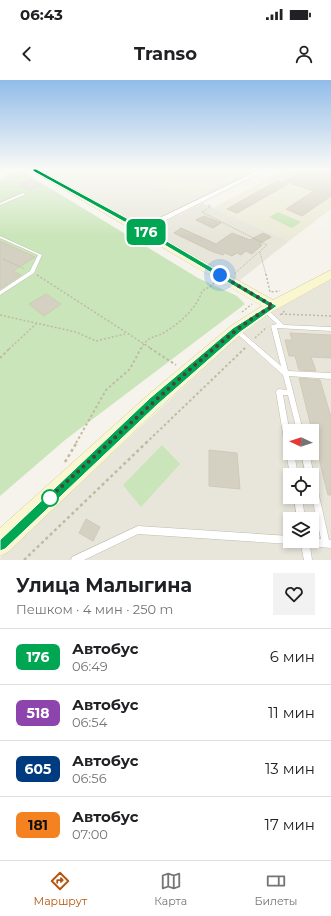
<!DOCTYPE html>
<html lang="ru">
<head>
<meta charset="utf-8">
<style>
  :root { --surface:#fff; --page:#f2f2f2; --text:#202124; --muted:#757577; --line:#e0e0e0; --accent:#b45309 }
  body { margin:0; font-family:Montserrat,sans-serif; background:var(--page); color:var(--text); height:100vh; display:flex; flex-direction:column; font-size:15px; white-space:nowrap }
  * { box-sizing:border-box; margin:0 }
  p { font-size:13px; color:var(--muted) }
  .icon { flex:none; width:22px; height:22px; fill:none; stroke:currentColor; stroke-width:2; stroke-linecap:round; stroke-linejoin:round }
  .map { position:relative; height:480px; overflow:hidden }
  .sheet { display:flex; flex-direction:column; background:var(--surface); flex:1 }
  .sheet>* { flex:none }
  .badge { padding:0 8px; border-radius:6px; font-size:14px; line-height:26px }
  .needle { width:26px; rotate:273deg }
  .fabs { position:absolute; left:283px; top:344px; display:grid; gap:8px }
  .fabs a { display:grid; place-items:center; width:36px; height:36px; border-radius:0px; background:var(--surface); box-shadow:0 2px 6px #0003; font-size:20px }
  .you { position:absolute; width:20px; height:20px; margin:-10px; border:3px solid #fff; border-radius:50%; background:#1a73e8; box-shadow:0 0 0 6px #1a73e833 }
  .map>.badge { position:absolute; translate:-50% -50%; box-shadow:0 0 0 2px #fff }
  .round { display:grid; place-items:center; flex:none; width:42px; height:42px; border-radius:0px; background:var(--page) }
  .summary { display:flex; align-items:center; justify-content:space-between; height:68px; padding:0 16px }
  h1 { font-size:19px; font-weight:700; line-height:30px }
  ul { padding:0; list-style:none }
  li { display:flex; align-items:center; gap:12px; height:56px; padding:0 16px; border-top:1px solid var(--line) }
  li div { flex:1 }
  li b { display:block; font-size:15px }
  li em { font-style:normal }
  li .badge { min-width:44px; font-weight:700; text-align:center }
  .status { display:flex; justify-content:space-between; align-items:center; height:28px; padding:0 20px; background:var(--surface); direction:ltr }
  .status svg { height:11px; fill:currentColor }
  header { display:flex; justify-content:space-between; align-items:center; height:52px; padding:0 16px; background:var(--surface); font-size:18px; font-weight:700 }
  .tab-bar { display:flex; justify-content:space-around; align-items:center; height:56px; border-top:1px solid var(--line); background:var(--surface); font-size:11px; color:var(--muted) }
  .tab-bar a { display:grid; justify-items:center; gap:2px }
  .tab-bar .current { color:var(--accent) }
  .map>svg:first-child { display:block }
</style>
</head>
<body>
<div class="status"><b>06:43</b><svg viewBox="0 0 49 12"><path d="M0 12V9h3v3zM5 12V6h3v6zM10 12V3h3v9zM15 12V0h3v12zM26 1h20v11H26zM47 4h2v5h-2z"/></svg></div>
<header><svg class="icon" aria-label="back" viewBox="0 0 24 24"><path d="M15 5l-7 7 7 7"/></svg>Transo<svg class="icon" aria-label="person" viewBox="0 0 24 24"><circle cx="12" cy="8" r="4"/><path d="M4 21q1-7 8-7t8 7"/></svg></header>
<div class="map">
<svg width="331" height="480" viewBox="0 0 331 480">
  <rect width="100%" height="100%" fill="#f5f3ec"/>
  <path fill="#e8e6db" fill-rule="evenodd" d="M41 90H259L152 142 143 144 134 142Z
    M202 123 213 128 289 161 239 201 151 151 152 148Z
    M331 200V480H0V478L233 261 271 233ZM290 351H312V373H290ZM290 395H312V417H290ZM290 439H312V461H290Z"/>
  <path fill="#ecead7" d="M142 90H252L198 115 143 104Z
    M284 90H309L331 96V129L289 161 213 128Z"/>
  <path fill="#cae5b9" d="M16 90H20L198 198 237 216 245 224 65 360 0 416V101Z
    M278 132 301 142 292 148 269 137Z
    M162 365 180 384 141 427 123 405Z"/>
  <path fill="#d5d1c2" stroke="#d0cab6" d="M304 90H331V116L302 136 286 129 314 111 284 101Z
    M32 100 42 106 28 110 19 104Z
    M277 101 288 104 237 133 227 129Z
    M204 136 221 143 213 148 196 140Z
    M181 148 216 164 232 153 250 160 263 153 271 157 259 164 262 165 252 174 246 171 241 175 237 173 232 176 225 173 223 175 211 171 174 153Z
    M0 161 35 177 13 191 21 195 0 209Z
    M46 214 61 224 44 236 29 224Z
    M290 253 331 255V278L311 277 316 291 299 290 295 276H289L285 260H292Z
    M299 298 320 300 331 337V415H328Z
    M209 370 237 373 240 409 209 406Z
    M86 439 100 447 93 461 79 453Z"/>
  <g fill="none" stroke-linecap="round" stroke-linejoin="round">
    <defs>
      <path id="lane" d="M47 90H49L43 95H41V93Z
        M23 113 26 114 0 125V123Z
        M0 156 42 175 34 193 0 215V211L30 191 38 175 0 158Z
        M265 228 267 229 284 245 331 247V251L277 248 288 291 331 293V299L289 296 303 351H297L288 315H283L290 354V373H294L298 395H290L276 312 277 310 279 309 287 310 283 295 233 250 234 249H238L281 286 271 246 272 245 277 244 263 231V229Z
        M301 373H309L314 395 313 398H312V395H306Z
        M312 398 315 399 316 402 329 460H331V468L310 466 312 480H304L301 465 299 464 298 461H312V458L321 459 312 417Z
        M294 417H302L305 439H297Z
        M138 446 290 456V461H294L293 463 290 464 138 454 84 480H71L72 477Z"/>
      <path id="street" d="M5 90H11L0 98V93Z
        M259 90H266L144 151H141L137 149Z"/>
      <path id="secondary" d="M31 90H40L273 220 331 190V199L270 233 241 254 160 327 8 472 0 476V448L148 315 231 246 262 226Z"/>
    </defs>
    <use href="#lane" stroke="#bfbcaf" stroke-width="1"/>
    <use href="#street" stroke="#bfbcaf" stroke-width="1"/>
    <use href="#secondary" stroke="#d0caa0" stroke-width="1"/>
    <path stroke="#c0baa2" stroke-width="1" stroke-dasharray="1 1" stroke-linecap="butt" d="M208 125 211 126 202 132 267 165 234 194
      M260 172 266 195
      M3 179 25 189"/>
    <path stroke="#c0baa2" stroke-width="1.5" stroke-dasharray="2 2" stroke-linecap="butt" d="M266 194 270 212 280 211
      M37 195 152 269
      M242 232 252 224
      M281 234 331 236
      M0 235 76 252 96 261 125 254
      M280 235 286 230
      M255 258 267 247
      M9 269 37 243
      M141 269C148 255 153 259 165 252 180 243 197 228 202 211L213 205 214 202
      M244 269 245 268"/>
    <path stroke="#c0baa2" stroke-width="2" stroke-dasharray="2.5 2.5" stroke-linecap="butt" d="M150 268 176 285
      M0 278 10 268
      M76 363 106 310 130 289 141 268
      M146 363 245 268"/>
    <path stroke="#c0baa2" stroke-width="2.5" stroke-dasharray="3 3" stroke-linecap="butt" d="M65 382 77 362
      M24 480 147 362"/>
    <use href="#lane" fill="#fff" fill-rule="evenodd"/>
    <use href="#street" fill="#fff" fill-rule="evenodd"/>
    <use href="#secondary" fill="#faf7d0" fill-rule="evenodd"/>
  </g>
  <linearGradient id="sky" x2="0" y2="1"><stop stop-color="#91bce9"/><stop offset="0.57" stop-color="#fafaf6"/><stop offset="1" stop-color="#fafaf6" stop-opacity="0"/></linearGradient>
  <rect width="331" height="157" fill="url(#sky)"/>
  <path fill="#00a651" stroke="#fff" d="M33 89H36L143 147 277 226 239 253 157 325 5 469 0 471V460L150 318 233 248 268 226 139 150 33 91Z"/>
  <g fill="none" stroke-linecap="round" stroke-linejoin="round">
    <path stroke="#49453a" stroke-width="4" stroke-dasharray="0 7.2" d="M50 418 48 419C94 377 140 334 187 292 214 269 241 243 273 226L220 195"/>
  </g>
  <circle fill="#fff" stroke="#00a651" stroke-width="2" cx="50" cy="418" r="8"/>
</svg>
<div class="fabs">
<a><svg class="needle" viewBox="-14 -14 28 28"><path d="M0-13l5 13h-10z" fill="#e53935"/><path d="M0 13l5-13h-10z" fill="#757577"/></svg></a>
<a><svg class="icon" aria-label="locate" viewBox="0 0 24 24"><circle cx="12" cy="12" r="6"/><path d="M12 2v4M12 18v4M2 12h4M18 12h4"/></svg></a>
<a><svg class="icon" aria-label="layers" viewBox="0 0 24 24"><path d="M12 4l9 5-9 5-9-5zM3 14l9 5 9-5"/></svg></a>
</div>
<div class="you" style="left:220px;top:195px"></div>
<b class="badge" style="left:146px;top:152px;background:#00a651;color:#fff">176</b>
</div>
<section class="sheet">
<div class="summary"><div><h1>Улица Малыгина</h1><p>Пешком · 4 мин · 250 m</p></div><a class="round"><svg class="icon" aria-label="heart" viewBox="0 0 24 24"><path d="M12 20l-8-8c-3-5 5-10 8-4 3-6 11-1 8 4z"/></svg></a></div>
<ul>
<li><span class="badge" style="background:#00a651;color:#fff">176</span><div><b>Автобус</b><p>06:49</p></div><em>6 мин</em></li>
<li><span class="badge" style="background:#8e44ad;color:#fff">518</span><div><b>Автобус</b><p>06:54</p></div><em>11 мин</em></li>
<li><span class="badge" style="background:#003b80;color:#fff">605</span><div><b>Автобус</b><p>06:56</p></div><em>13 мин</em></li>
<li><span class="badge" style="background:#f58220;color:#111">181</span><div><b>Автобус</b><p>07:00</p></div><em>17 мин</em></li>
</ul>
</section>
<nav class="tab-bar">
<a class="current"><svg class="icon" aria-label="directions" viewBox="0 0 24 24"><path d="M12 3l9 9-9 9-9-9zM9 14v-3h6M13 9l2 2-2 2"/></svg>Маршрут</a>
<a><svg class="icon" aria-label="map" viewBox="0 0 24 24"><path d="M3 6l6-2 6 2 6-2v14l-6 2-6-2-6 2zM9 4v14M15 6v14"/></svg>Карта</a>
<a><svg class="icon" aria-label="tickets" viewBox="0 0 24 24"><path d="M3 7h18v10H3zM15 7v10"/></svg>Билеты</a>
</nav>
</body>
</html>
